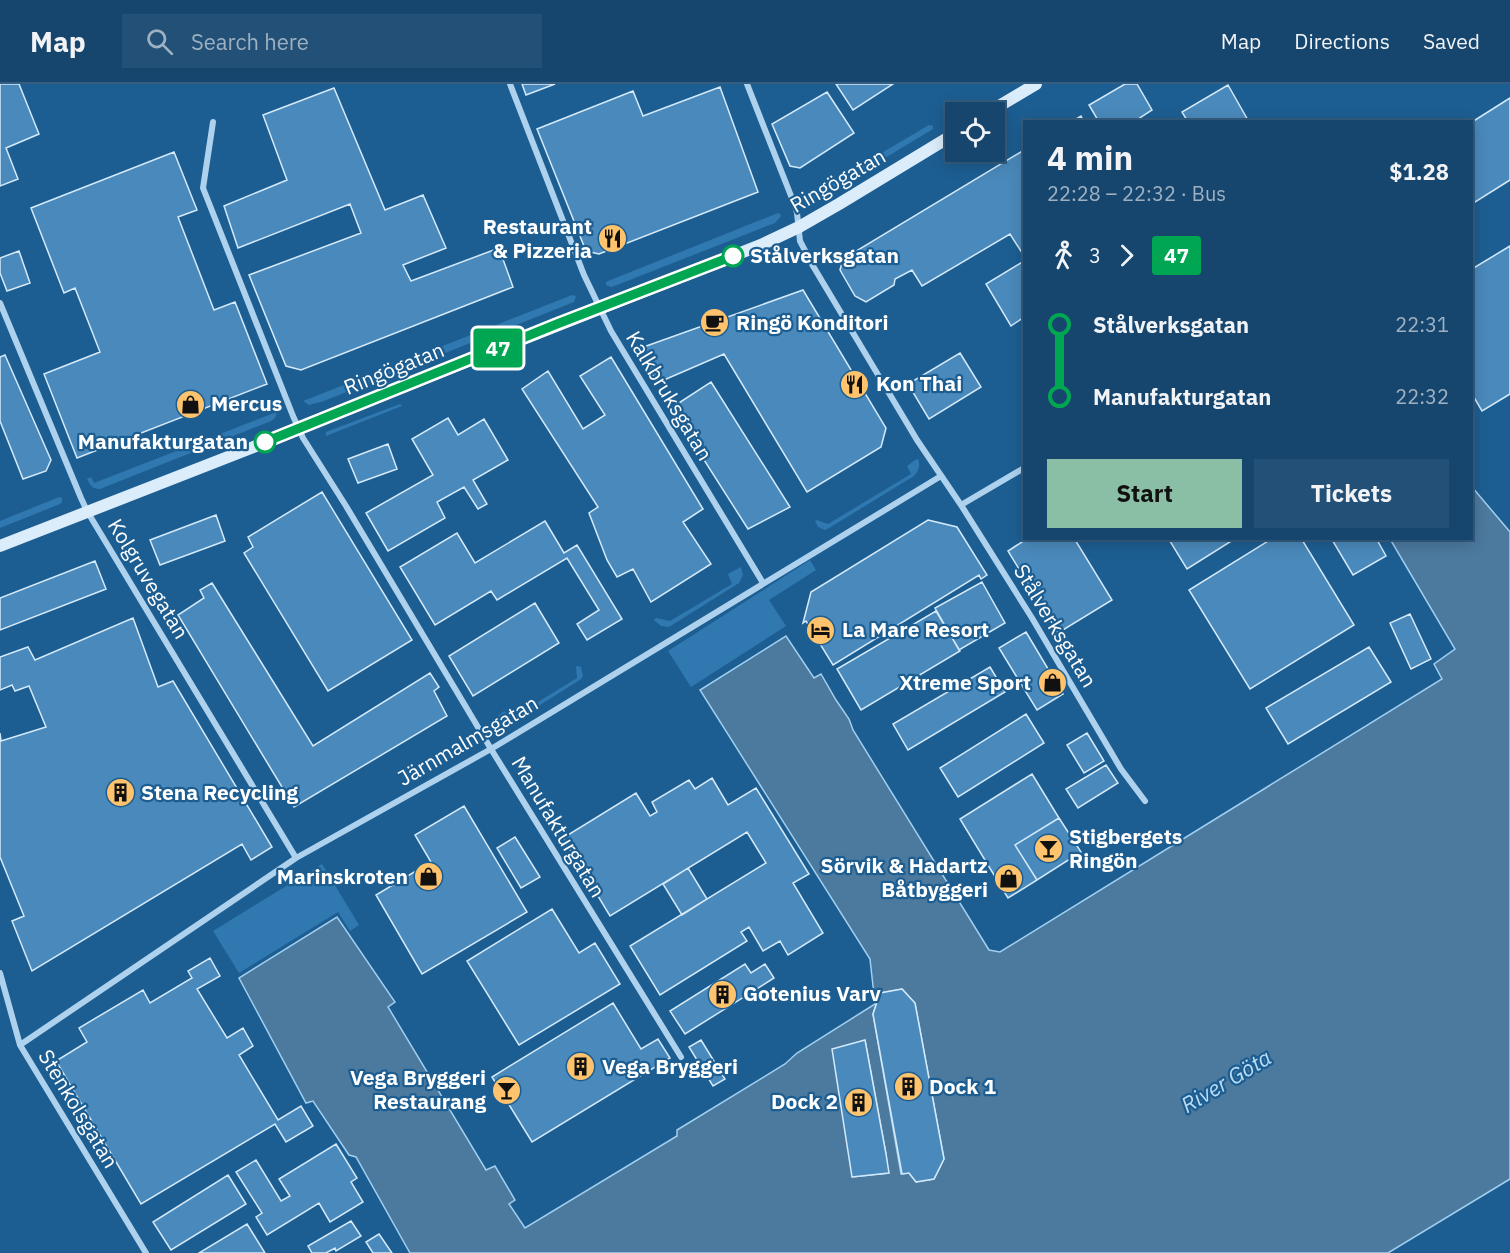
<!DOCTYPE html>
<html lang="en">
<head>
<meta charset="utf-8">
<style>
  :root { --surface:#16466e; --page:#235076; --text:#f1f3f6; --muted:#9eb1c2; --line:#355e81; --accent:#8abfa5 }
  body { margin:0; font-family:"IBM Plex Sans",sans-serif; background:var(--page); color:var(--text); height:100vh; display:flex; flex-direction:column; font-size:22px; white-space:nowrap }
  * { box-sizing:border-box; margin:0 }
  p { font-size:20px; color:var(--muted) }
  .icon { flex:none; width:33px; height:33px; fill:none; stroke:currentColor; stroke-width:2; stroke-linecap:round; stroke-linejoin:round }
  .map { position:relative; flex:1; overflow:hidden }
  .sheet { position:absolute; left:1023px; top:36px; width:450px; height:420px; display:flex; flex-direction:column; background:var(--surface); border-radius:0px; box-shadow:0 3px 15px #0003,0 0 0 2px var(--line) }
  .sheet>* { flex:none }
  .badge { padding:0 12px; border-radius:4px; font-size:21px; line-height:39px }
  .tools { position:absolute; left:945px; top:18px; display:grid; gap:12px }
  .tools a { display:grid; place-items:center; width:60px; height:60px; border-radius:0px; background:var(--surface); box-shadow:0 3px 15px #0003,0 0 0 2px var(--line); font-size:30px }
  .map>.badge { position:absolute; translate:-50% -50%; box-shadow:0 0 0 3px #fff }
  .legs { display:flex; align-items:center; gap:9px; height:66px; padding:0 24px; font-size:20px }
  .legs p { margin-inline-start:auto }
  .summary { display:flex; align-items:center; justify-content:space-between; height:102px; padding:0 24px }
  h1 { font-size:33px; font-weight:700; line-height:45px }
  .button { display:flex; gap:12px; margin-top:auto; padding:12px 24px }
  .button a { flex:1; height:69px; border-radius:0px; background:var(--accent); color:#111; font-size:24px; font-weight:700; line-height:69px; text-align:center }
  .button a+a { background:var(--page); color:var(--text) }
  ul { padding:0 24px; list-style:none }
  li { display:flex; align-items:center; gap:21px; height:72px; font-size:22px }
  li i { display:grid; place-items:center; width:9px; height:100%; margin:0 8px; background:currentColor }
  li i::after { content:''; width:15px; height:15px; margin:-8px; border:4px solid; border-radius:50%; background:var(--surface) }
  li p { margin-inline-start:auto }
  li:first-child i { background:linear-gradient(#0000 50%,currentColor 0) }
  li:last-child i { background:linear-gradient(currentColor 50%,#0000 0) }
  header { display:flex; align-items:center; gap:36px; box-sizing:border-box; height:84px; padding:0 30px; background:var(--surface); border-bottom:2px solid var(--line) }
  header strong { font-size:28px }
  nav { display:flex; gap:33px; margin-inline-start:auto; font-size:21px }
  .search { width:420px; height:54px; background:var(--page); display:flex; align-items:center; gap:15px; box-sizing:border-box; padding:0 21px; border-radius:0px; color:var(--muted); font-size:22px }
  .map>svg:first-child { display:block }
</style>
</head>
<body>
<header>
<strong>Map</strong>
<div class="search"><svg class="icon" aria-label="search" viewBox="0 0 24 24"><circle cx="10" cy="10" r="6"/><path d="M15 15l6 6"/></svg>Search here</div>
<nav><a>Map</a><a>Directions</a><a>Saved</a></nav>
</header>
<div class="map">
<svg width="1510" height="1169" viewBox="0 0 1510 1169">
  <rect width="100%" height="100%" fill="#1d5e92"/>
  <path fill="#3078b0" d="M929 41 933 42V45L819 114 811 115 807 113Z
    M778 129 780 130 781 132 775 139 617 201 611 203 606 201V198L608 197Z
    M572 211 576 212 574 218 324 317 309 321 303 317Z
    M400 320 402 322 326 352V348Z
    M274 329H277L275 334 271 337 100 405C92 405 90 401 87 395L91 393 94 399Z
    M918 375C921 381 918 388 914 392L829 444 825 446 818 443 815 437 817 436 828 440 911 390 907 382 915 376Z
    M59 413 62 414V418L60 420 0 444V437Z
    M810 476 816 486 769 516 786 542 691 603 668 567Z
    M741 483 743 491 739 499 669 543 661 542 654 536 656 534 670 537 732 500 728 490Z
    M577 582 581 583 583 592 581 595 510 640 499 641 493 639 494 635 504 627 512 634 577 594 576 583Z
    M322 780 359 841 350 847 338 828 239 889 213 847Z"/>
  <path fill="#4c799e" stroke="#a1cff0" stroke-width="1.5" fill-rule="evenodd" d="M1472 403 1510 448V1095L1388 1169H410L356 1073 349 1071 313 1017 306 1019 239 894 337 833 395 918 388 923 486 1086 495 1082 515 1116 509 1120 525 1144 677 1052V1046L785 980 797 969 875 920 870 875 700 606 786 552 814 594 821 590 836 616 849 635 853 646 989 866 1000 868 1442 595 1434 580 1455 565 1390 455 1472 454ZM902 905 915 919 944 1075 934 1095 916 1098 909 1089 901 1090 873 930 880 909ZM865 956 886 1070 888 1089 853 1093Z"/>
  <path fill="#4a89bb" stroke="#d4eafa" stroke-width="1.5" d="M0 0H19L39 50 6 64 18 95 0 102Z
    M522 0H555L526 11Z
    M836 0H893L853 26Z
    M1125 0H1137L1152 26 1138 35 1139 38H1099L1089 21Z
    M1228 1 1249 38H1188L1182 28Z
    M720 3 758 108 599 170 586 167 537 45 633 7 643 32Z
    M334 4 385 126 423 111 446 164 403 181 411 197 499 164 513 203 301 286 286 282 249 191 361 149 350 120 238 164 224 122 287 96 263 31Z
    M827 8 854 49 800 84 790 82 772 40Z
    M1510 14V96L1472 120V38Z
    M1081 32 1084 38H1071Z
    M1024 66V172L1010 150 922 202 912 186 895 195 894 201 866 218 855 212 840 186 843 175Z
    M174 68 197 126 178 133 214 226 235 218 267 300 77 374 44 290 100 268 75 204 64 209 31 124Z
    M1510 162V310L1482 327 1472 310V185Z
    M19 167 30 199 7 207 0 189V174Z
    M1024 177V233L1011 242 986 200Z
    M803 206 886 344 881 363 807 408 724 270 657 299 638 265Z
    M960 269 981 303 929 335 908 300Z
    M5 271 51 376 46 387 23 395 0 337V273Z
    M611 273 703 425 683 438 711 480 651 518 633 485 617 493 607 476 589 429 598 423 522 305 548 287 583 345 605 331 580 292Z
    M711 298 790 423 748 445 671 324Z
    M448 334 458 351 484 335 508 376 473 396 487 420 478 425 464 403 437 418 445 434 388 467 366 429 433 391 412 355Z
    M388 360 397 385 358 399 348 375Z
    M322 408 412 556 328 607 244 469 253 463 248 453Z
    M216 431 225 457 160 481 150 456Z
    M928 436 957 443 987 491 981 495 979 491 833 581 806 537 803 539 811 508Z
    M545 437 564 469 577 461 622 535 587 556 577 540 599 526 567 474 497 516 491 507 435 541 400 483 457 449 475 479Z
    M1028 454H1074L1112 516 1058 549 1008 467Z
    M1168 454H1233V456L1187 485Z
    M1273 454H1301L1354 541 1250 605 1189 506Z
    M1331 454H1376L1386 472 1353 491Z
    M95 477 106 505 0 546V514Z
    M982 498 1005 539 959 566 935 524Z
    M212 499 313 662 430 589 439 603 434 607 447 632 294 723 178 531 204 514 200 506Z
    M535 519 559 559 473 612 449 572Z
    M936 527 960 567 861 626 837 585Z
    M1410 530 1431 575 1411 585 1390 539Z
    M133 534 158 603 173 597 272 763 251 776 242 760 32 887 12 837 24 832 0 773V649L1 657 46 643 29 602 15 607 12 601 0 606V573L28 563 35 576Z
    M1026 548 1063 610 1037 626 999 564Z
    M1369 563 1391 598 1288 660 1266 624Z
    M990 583 1005 608 908 666 893 640Z
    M1026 630 1044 659 958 713 940 684Z
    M1087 649 1104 677 1084 689 1067 661Z
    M1106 681 1118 699 1078 724 1066 705Z
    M1032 690 1059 734 1015 761 1037 796 1008 814 960 735Z
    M712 694 728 721 756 704 809 790 793 799 823 849 788 871 780 857 763 867 749 843 741 848 747 857 660 911 630 862 766 779 747 748 610 832 563 754 636 709 650 732 657 728 652 718 689 696 695 705Z
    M464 722 527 828 422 890 376 811 431 778 415 751Z
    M1059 734 1081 768 1037 796 1015 761Z
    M515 753 540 793 521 804 497 764Z
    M688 784 707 815 682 831 663 800Z
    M552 825 579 869 595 859 620 900 519 961 467 877Z
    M210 874 220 892 197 905 227 954 243 944 253 962 239 971 278 1036 301 1022 313 1042 286 1058 275 1040 141 1120 56 977 87 958 79 944 143 906 150 919 192 894 188 887Z
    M745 880 751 889 765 880 774 894 685 950 670 927Z
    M902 905 915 919 944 1075 934 1095 916 1098 909 1089 902 1090 873 930 880 909Z
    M613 919 641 965 658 955 670 974 532 1058 492 993Z
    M701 956 725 995 713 1002 689 963Z
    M865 956 886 1070 889 1089 852 1093 832 965Z
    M336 1060 357 1094 351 1098 363 1118 330 1138 319 1119 267 1151 256 1133 262 1129 236 1088 256 1076 281 1117 290 1112 279 1095Z
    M228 1091 246 1120 171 1166 153 1138Z
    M351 1137 361 1152 336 1167 335 1164 326 1169H312L308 1162Z
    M247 1140 265 1169H199Z
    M379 1150 392 1169H373L366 1158Z"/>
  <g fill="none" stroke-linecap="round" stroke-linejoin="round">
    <path stroke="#aed2ee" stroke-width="6" d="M510 0 584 191 611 247 763 499
      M747 0 795 122 797 129 800 157 813 182 917 356 961 421 1032 534 1121 685 1145 717
      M213 38 203 104 293 332 303 354 346 422 491 665 681 973
      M0 219 81 414 87 427 296 774
      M961 421 1024 384
      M0 889 20 961 146 1169
      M20 961 296 774 491 665 941 392"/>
    <path stroke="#dbecfa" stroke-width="12" d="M989 28 1036 0
      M0 462 251 364 299 344 763 160 799 143 839 120 956 49"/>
  </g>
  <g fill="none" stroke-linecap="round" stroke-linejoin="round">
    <defs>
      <path id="line-1" d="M265 358 557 240 733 172"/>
    </defs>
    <use href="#line-1" stroke="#fff" stroke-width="14"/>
    <use href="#line-1" stroke="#00a651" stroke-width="9"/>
  </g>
  <defs>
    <symbol id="restaurant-disc" viewBox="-11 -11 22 22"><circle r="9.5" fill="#fec36c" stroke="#1d5e92"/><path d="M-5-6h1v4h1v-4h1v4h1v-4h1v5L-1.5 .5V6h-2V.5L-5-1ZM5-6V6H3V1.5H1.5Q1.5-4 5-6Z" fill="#111"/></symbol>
    <symbol id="cafe-disc" viewBox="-11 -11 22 22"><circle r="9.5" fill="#fec36c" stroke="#1d5e92"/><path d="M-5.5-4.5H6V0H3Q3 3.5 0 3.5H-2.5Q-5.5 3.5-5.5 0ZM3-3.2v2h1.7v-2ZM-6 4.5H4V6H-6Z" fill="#111"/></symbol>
    <symbol id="shop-disc" viewBox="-11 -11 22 22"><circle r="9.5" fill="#fec36c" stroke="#1d5e92"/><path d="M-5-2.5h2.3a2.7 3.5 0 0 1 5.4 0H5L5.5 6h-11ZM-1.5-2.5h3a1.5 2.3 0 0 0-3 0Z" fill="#111"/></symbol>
    <symbol id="hotel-disc" viewBox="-11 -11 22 22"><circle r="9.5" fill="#fec36c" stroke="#1d5e92"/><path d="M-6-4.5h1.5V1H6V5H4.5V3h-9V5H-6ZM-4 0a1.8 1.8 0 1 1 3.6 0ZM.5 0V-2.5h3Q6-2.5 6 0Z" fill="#111"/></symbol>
    <symbol id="building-disc" viewBox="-11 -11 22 22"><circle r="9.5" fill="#fec36c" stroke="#1d5e92"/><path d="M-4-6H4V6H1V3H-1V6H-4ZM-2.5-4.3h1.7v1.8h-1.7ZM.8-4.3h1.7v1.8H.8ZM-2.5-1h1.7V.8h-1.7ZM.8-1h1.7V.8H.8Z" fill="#111"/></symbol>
    <symbol id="bar-disc" viewBox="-11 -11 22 22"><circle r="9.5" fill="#fec36c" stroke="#1d5e92"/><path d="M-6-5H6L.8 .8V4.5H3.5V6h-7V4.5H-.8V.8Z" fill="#111"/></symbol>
  </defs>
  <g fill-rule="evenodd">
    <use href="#restaurant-disc" x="596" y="138" width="33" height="33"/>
    <use href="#cafe-disc" x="698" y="222" width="33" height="33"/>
    <use href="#restaurant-disc" x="838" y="284" width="33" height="33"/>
    <use href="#shop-disc" x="174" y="304" width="33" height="33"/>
    <use href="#hotel-disc" x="804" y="530" width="33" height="33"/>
    <use href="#shop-disc" x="1036" y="582" width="33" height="33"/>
    <use href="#building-disc" x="104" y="692" width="33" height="33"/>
    <use href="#bar-disc" x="1032" y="748" width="33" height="33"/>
    <use href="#shop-disc" x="412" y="776" width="33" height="33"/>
    <use href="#shop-disc" x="992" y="778" width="33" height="33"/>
    <use href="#building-disc" x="706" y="894" width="33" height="33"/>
    <use href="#building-disc" x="564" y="966" width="33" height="33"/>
    <use href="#building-disc" x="892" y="986" width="33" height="33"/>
    <use href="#bar-disc" x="490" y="990" width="33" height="33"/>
    <use href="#building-disc" x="842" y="1002" width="33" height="33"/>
  </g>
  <g fill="#fff" stroke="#00a651" stroke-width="3">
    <circle cx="733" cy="172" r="10"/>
    <circle cx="265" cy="358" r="10"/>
  </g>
  <g text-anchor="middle" stroke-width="4.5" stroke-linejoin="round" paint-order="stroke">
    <g font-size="21" fill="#fff" stroke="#1d5e92">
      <text transform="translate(838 97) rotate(-30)" y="7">Ringögatan</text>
      <text transform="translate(394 285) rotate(-22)" y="7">Ringögatan</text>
      <text transform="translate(669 312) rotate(59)" y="7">Kalkbruksgatan</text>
      <text transform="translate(148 495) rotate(59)" y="7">Kolgruvegatan</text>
      <text transform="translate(1055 542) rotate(59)" y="7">Stålverksgatan</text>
      <text transform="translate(468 657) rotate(-30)" y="7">Järnmalmsgatan</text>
      <text transform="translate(558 743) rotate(59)" y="7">Manufakturgatan</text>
      <text transform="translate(78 1025) rotate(59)" y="7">Stenkolsgatan</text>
    </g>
    <g font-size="21" font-weight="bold" fill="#fff" stroke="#1d5e92" text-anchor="start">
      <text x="592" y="150" text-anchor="end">Restaurant<tspan x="592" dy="24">&amp; Pizzeria</tspan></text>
      <text x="736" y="246">Ringö Konditori</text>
      <text x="876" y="307">Kon Thai</text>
      <text x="211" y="327">Mercus</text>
      <text x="842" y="553">La Mare Resort</text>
      <text x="1031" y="606" text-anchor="end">Xtreme Sport</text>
      <text x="141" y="716">Stena Recycling</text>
      <text x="1069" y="760">Stigbergets<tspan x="1069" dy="24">Ringön</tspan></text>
      <text x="988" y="789" text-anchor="end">Sörvik &amp; Hadartz<tspan x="988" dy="24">Båtbyggeri</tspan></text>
      <text x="408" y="800" text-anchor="end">Marinskroten</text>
      <text x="743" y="917">Gotenius Varv</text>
      <text x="602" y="990">Vega Bryggeri</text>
      <text x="486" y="1001" text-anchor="end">Vega Bryggeri<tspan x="486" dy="24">Restaurang</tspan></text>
      <text x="929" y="1010">Dock 1</text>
      <text x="838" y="1025" text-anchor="end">Dock 2</text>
    </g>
    <g font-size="21" font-weight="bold" fill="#fff" stroke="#1d5e92" text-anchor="start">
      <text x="750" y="179">Stålverksgatan</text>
      <text x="248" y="365" text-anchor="end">Manufakturgatan</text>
    </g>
    <g font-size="22" font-style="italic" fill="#badcf5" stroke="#1d5e92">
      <text transform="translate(1226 997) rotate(-31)" y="8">River Göta</text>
    </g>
  </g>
</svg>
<div class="tools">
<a><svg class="icon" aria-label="locate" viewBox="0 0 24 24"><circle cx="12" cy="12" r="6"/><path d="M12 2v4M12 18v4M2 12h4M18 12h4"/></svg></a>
</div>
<b class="badge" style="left:498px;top:264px;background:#00a651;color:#fff">47</b>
<section class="sheet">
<div class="summary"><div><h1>4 min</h1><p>22:28 – 22:32 · Bus</p></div><b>$1.28</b></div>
<div class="legs"><svg class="icon" aria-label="walk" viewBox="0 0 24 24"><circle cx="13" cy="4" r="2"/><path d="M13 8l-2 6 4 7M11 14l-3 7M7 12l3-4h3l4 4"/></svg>3<svg class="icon" aria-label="forward" viewBox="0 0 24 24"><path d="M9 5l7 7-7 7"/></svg><b class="badge" style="background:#00a651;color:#fff">47</b></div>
<ul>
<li><i style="color:#00a651"></i><b>Stålverksgatan</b><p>22:31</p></li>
<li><i style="color:#00a651"></i><b>Manufakturgatan</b><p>22:32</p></li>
</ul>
<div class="button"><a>Start</a><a>Tickets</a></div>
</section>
</div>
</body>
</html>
